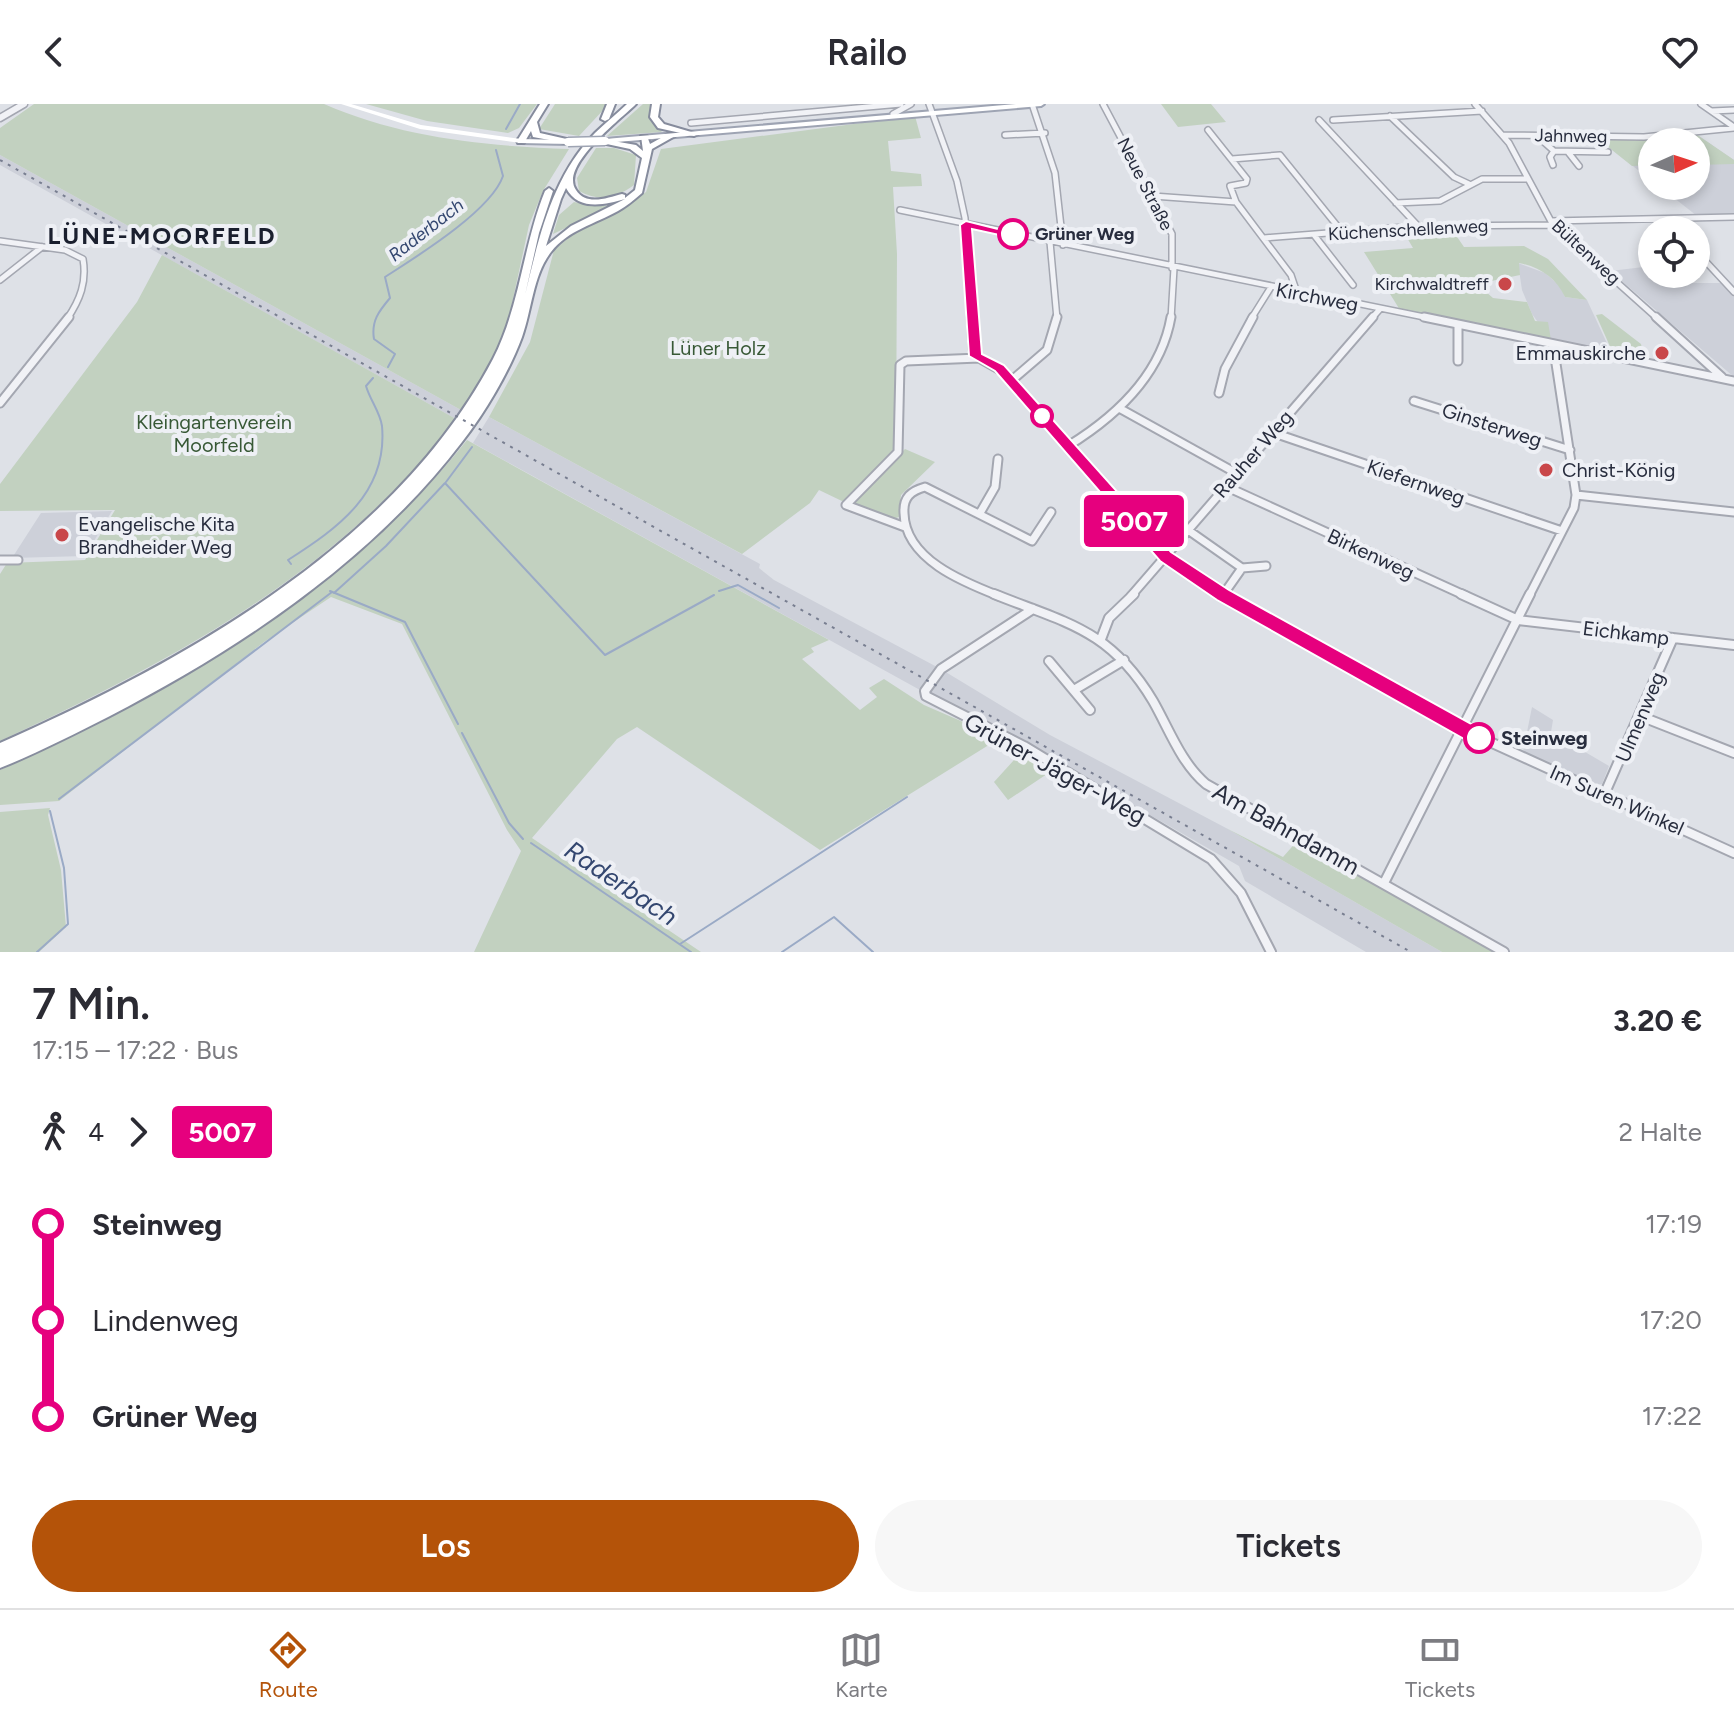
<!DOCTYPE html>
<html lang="de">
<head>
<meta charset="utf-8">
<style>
  :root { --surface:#fff; --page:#f7f7f7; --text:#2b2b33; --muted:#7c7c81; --line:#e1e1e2; --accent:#b45309 }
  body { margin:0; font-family:Figtree,sans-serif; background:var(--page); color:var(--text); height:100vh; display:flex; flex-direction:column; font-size:30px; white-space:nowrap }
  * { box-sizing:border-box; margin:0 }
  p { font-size:26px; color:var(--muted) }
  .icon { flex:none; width:44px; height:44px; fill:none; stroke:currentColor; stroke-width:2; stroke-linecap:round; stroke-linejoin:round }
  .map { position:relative; height:848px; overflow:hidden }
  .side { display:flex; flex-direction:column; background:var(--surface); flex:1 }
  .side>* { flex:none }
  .badge { padding:0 16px; border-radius:6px; font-size:28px; line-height:52px }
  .needle { width:52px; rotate:87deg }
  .tools { position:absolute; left:1638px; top:24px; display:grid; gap:16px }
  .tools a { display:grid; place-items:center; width:72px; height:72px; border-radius:50%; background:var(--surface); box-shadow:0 4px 12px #0003; font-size:40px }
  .map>.badge { position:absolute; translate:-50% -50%; box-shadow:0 0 0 4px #fff }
  .legs { display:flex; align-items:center; gap:12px; height:88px; padding:0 32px; font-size:26px }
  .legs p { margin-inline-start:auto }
  .overview { display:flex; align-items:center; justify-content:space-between; height:136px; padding:0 32px }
  h1 { font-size:44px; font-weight:600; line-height:60px }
  .primary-button { display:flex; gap:16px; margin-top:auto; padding:16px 32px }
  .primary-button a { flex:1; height:92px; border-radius:48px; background:var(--accent); color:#fff; font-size:32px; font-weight:600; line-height:92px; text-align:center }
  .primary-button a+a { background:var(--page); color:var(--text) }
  ul { padding:0 32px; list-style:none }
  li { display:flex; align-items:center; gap:28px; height:96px; font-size:30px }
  li i { display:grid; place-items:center; width:12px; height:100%; margin:0 10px; background:currentColor }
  li i::after { content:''; width:20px; height:20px; margin:-10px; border:6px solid; border-radius:50%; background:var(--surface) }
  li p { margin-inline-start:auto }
  li:first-child i { background:linear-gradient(#0000 50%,currentColor 0) }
  li:last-child i { background:linear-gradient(currentColor 50%,#0000 0) }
  header { display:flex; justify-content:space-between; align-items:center; height:104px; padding:0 32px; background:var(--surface); font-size:36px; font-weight:600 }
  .tabs { display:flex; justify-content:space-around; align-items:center; height:112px; border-top:2px solid var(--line); background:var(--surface); font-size:22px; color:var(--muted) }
  .tabs a { display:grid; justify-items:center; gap:4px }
  .tabs .active { color:var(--accent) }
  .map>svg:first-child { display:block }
</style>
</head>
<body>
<header><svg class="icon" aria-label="back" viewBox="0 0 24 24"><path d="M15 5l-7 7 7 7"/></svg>Railo<svg class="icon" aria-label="heart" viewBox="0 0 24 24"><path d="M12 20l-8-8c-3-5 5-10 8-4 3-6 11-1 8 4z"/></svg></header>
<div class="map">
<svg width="1734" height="848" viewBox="0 0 1734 848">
  <rect width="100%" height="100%" fill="#dee1e7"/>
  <path fill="#cdd0d9" d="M1696 30 1734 56V111L1697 112 1659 82H1696V38H1652V77L1597 34Z
    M0 51 461 306 456 315 0 61Z
    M1518 159 1545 169 1560 182 1565 193 1587 196 1611 248 1551 236 1532 210 1522 186Z
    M1652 162V170H1666L1674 179H1722L1734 192V273L1610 167Z
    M489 313 760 460 759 464 774 476 937 563 931 573 944 567 1050 631 1226 724 1442 848H1366L1245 777 1239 762 1033 644 931 590V585L925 581 920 586 473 339Z
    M112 407 85 452 12 454 41 409Z
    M1532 603 1553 616 1551 628 1609 662 1602 680 1593 681 1523 648Z"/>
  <path fill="#c2d1c0" d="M34 0H324C402 34 485 42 569 45L543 87 529 121 510 209 494 254 461 306 0 51V24Z
    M366 0H537L519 24 508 29 427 17Z
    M555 0H605L606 3 579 32 539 25Z
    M643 0H652L649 13 662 28 607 32Z
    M1161 0H1211L1226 18 1178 23Z
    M915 12 921 34 888 37 891 67 921 70 922 82 893 83 897 150 896 346 844 398 819 386 810 399 742 450 489 313 530 238 554 146 582 123 624 104 646 88 661 45Z
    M1696 30 1734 56V60L1696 61V38H1652V61L1632 62 1597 34Z
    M596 44H614L636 51 634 81C617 94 598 98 579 87L577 74Z
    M574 98 591 102 614 101 553 130 559 111Z
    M1451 124 1464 143 1524 142 1548 155 1587 196 1565 193C1556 174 1540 163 1519 159L1520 171 1477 180 1493 194 1527 198 1535 217 1548 218 1551 236 1400 206 1364 148 1413 144 1406 132 1410 128Z
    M162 151 456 315C340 468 171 558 0 637V470L7 459 85 456 115 406 0 407V380L137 198Z
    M1602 210 1641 240 1644 254 1612 247 1596 211Z
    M467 336 829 536 811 544 814 548 802 555 860 606 877 593 869 584 884 575 924 601 1000 634 820 746 637 623 617 635 532 734 701 848H474L521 747 507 726 402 520 331 493 264 538 59 697 0 701V666C175 589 347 487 467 336Z
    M905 345 935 358 901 391 899 413 893 415 850 400Z
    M1024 645 1056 664 1008 696 994 678Z
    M50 704 48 711 61 766 66 823 39 848H0V708Z
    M1226 724 1283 753 1298 736 1495 848H1442Z"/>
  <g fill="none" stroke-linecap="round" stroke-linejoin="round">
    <path stroke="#9aaac6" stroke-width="2" d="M506 25 520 0
      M388 263 395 250 374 235C371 217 379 207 390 194L385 173C416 153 491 107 503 72L496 46
      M446 378 472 343
      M291 460 288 456C338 424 388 389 382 322 380 308 370 296 366 282L373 274
      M330 487 405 518 458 620
      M719 487 738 481 779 504
      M334 489 386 442 445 379 605 551 714 491
      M462 629 509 719 523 735
      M59 695 332 488
      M531 739 691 848
      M680 840 907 693
      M37 848 68 820 64 764 50 707
      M782 848 834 813 873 848"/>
    <defs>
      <path id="minor-far2" d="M929 0 957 77 965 114 971 215
        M1032 0 1055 69 1063 141
        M1103 0 1172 130V164
        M1475 0 1509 39 1553 121 1658 215
        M1701 0 1734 23
        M1712 7 1734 6
        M893 10 911 0
        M1390 12 1454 73 1469 80
        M1319 16 1418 122
        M1333 16 1482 7
        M691 19 901 0
        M1208 26 1247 75 1246 79 1230 82 1236 98
        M1005 31 1045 29
        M1503 31 1644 33 1734 24
        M1537 32 1554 47 1608 48
        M1568 48 1579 62
        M1232 55 1280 51 1343 129
        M1553 61 1550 53 1554 47
        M1153 92 1236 98 1291 171 1297 189
        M1396 99 1440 97 1482 75H1527
        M900 106 1434 215
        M1666 115 1677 126
        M1551 117 1734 113
        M1314 131 1353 181
        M1264 134 1418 122 1553 121
        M0 137 65 146 83 155C87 178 80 196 67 215
        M1050 138 1057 215
        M1696 147 1734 188
        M0 176 42 143
        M1171 215 1174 164
        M1251 215 1271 183
        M1371 215 1380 205"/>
      <path id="minor-far1" d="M971 213 973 245 979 254
        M1424 213 1734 277
        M1656 213 1722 273
        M1458 221V257
        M1011 277 1047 246 1057 213
        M1219 289 1225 265 1253 213
        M1414 297 1570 346
        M0 299 69 213
        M1119 304 1236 369
        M1271 328 1562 427
        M1068 342C1115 313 1161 271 1171 213
        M1225 382 1466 492
        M1576 391 1734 408
        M980 409 995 383 998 355
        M905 423 846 401 898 348 900 261 906 257 979 254 1002 267 1166 453 1228 492
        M1188 426 1242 464
        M0 456H18
        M1223 491 1242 464 1266 462
        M999 492C963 478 905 455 904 409 903 393 911 387 925 383L1032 437 1051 408
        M1131 492 1373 213
        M1529 492 1574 404 1576 391 1553 240"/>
      <path id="minor" d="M994 490C1066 519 1110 525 1153 597 1169 625 1181 659 1206 680L1504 848
        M1225 490 1444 617 1734 749
        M1461 490 1518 516 1734 541
        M1033 505 941 565 925 587 926 592 1024 642 1211 755 1241 789 1271 848
        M1101 535 1109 514 1134 490
        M1049 557 1090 606
        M1074 586 1124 556
        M1640 612 1734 649
        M1604 691 1673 534
        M1384 779 1530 490"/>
      <path id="tertiary" d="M0 14 24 0"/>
      <path id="primary" d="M1016 0H1044L1041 2 605 39 601 37 605 35Z
        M518 35 568 36 572 38 568 40 521 39H518Z"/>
      <path id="motorway" d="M540 0H548L537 18 540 29 571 36V40L533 33 531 27 524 39H518L517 37Z
        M607 0H615L609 15 605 17 601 15Z
        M627 0H636C620 16 559 62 576 86 586 102 607 94 622 90L625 91V94L635 86 642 54 630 45 602 39V35L636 41 643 47 641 32H647L650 40 668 30 675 32 652 45 642 89C634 96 627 102 618 107 595 120 568 126 551 148 533 171 532 205 522 233 509 268 485 309 462 338 371 457 241 544 110 612 74 630 38 649 0 664V639C184 558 396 440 493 255 520 203 523 141 545 87L549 84 553 87 539 129 525 191C539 133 552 73 595 29 605 19 617 10 627 0ZM566 84C578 107 604 101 625 95L571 122 546 142 561 95Z
        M652 0H660L658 13 664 20 698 30 694 32 658 24 650 13Z"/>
    </defs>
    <use href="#minor-far2" stroke="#a4a7b1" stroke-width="8"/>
    <use href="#minor-far1" stroke="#a4a7b1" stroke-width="11"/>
    <use href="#minor" stroke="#a4a7b1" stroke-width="12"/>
    <use href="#tertiary" stroke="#a4a7b1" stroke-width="9"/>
    <use href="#primary" stroke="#9ea4b3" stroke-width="4"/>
    <use href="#motorway" stroke="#868c9d" stroke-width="4"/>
    <use href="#minor-far2" stroke="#f1f2f6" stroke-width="5"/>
    <use href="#minor-far1" stroke="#f1f2f6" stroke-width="7"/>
    <use href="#minor" stroke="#f1f2f6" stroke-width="8"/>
    <use href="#tertiary" stroke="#f1f2f6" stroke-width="6"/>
    <path fill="#fff" fill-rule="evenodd" d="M341 0H351L421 21 521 35 524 37 521 39 420 25Z"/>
    <use href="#primary" fill="#fff" fill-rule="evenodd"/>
    <use href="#motorway" fill="#fff" fill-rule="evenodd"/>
    <path stroke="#787e90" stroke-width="2" stroke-dasharray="3 6" stroke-linecap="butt" d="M0 56 1411 848"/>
    <defs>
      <path id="primary-bridge" d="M568 38 605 37"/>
    </defs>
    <use href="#primary-bridge" stroke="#9ea4b3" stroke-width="11" stroke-linecap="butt"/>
    <use href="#primary-bridge" stroke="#fff" stroke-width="8"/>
  </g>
  <path fill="#e6007e" stroke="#fff" stroke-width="2" d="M966 117 1018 130 1013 134 972 125 982 250 1004 261 1171 448 1229 486 1486 628V640H1473L1217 496 1160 457 995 267 969 252 960 121Z"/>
  <g fill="#fff" stroke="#e6007e" stroke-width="4">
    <circle cx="1013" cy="130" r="14"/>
    <circle cx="1042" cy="312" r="10"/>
    <circle cx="1479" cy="634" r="14"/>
  </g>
  <g fill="#c9474a" stroke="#eef0f5" stroke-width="3">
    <circle cx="1505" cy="180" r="8"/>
    <circle cx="1662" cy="249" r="8"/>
    <circle cx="1546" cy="366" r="8"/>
    <circle cx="62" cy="431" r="8"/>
  </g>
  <g text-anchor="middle" stroke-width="8" stroke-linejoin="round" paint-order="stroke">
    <g font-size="18" fill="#282d3e" stroke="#eef0f5">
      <text transform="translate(1571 32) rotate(1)" y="6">Jahnweg</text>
      <text transform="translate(1145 80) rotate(63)" y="6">Neue Straße</text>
      <text transform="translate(1408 126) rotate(-3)" y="6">Küchenschellenweg</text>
      <text transform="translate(1586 148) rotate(43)" y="6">Bültenweg</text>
    </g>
    <g font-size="18" font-style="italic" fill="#344770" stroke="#eef0f5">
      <text transform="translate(426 126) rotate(-38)" y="6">Raderbach</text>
    </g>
    <g font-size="18" font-weight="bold" fill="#282d3e" stroke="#eef0f5" text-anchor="start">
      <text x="1035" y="136">Grüner Weg</text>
    </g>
    <g font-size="18" fill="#282d3e" stroke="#eef0f5" text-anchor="end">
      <text x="1489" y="186">Kirchwaldtreff</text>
    </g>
    <g font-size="20" fill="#282d3e" stroke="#eef0f5">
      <text transform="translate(1317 193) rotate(11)" y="7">Kirchweg</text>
      <text transform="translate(1492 321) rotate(18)" y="7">Ginsterweg</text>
      <text transform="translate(1253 350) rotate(-49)" y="7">Rauher Weg</text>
      <text transform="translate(1416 378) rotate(19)" y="7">Kiefernweg</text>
      <text transform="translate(1371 450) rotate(25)" y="7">Birkenweg</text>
      <text transform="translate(1626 529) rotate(7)" y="7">Eichkamp</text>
      <text transform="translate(1640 613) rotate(-67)" y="7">Ulmenweg</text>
      <text transform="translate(1617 696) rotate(24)" y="7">Im Suren Winkel</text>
    </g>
    <g font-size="20" fill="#385936" stroke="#eef0f5">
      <text x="718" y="251">Lüner Holz</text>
      <text x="214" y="325">Kleingartenverein<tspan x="214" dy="23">Moorfeld</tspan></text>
    </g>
    <g font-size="20" fill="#282d3e" stroke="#eef0f5" text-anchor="start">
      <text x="1646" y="256" text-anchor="end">Emmauskirche</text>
      <text x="1562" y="373">Christ-König</text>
      <text x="78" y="427">Evangelische Kita<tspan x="78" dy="23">Brandheider Weg</tspan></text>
    </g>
    <g font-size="20" font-weight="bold" fill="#282d3e" stroke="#eef0f5" text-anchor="start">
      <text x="1501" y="641">Steinweg</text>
    </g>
    <g font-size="24" font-weight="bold" letter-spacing="2" fill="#1a1f2e" stroke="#eef0f5">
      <text x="162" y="140">LÜNE-MOORFELD</text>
    </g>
    <g font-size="24" fill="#282d3e" stroke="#eef0f5">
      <text transform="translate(1055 665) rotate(29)" y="8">Grüner-Jäger-Weg</text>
      <text transform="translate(1286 725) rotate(29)" y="8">Am Bahndamm</text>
    </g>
    <g font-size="26" font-style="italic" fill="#344770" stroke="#eef0f5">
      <text transform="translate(621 779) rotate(34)" y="9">Raderbach</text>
    </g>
  </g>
</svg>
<div class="tools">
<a><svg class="needle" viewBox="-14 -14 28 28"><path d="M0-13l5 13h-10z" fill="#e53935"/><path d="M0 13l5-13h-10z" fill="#7c7c81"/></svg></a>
<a><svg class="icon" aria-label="locate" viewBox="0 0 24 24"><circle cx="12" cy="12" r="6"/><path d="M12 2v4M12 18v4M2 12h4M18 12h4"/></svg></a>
</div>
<b class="badge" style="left:1134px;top:417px;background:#e6007e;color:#fff">5007</b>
</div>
<section class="side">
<div class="overview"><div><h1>7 Min.</h1><p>17:15 – 17:22 · Bus</p></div><b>3.20 €</b></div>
<div class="legs"><svg class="icon" aria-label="walk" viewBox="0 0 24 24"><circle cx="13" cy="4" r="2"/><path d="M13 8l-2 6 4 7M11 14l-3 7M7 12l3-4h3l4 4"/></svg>4<svg class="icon" aria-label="forward" viewBox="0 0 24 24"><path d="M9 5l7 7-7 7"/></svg><b class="badge" style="background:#e6007e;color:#fff">5007</b><p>2 Halte</p></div>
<ul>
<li><i style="color:#e6007e"></i><b>Steinweg</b><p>17:19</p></li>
<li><i style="color:#e6007e"></i><span>Lindenweg</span><p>17:20</p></li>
<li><i style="color:#e6007e"></i><b>Grüner Weg</b><p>17:22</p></li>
</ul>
<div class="primary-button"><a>Los</a><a>Tickets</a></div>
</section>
<nav class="tabs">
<a class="active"><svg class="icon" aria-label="directions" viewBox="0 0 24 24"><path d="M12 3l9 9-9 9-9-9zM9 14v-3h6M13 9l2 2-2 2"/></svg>Route</a>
<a><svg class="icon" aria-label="map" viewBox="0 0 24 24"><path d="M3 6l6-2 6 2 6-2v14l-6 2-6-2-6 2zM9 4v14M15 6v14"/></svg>Karte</a>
<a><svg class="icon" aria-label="tickets" viewBox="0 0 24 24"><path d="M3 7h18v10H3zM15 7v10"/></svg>Tickets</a>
</nav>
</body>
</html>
